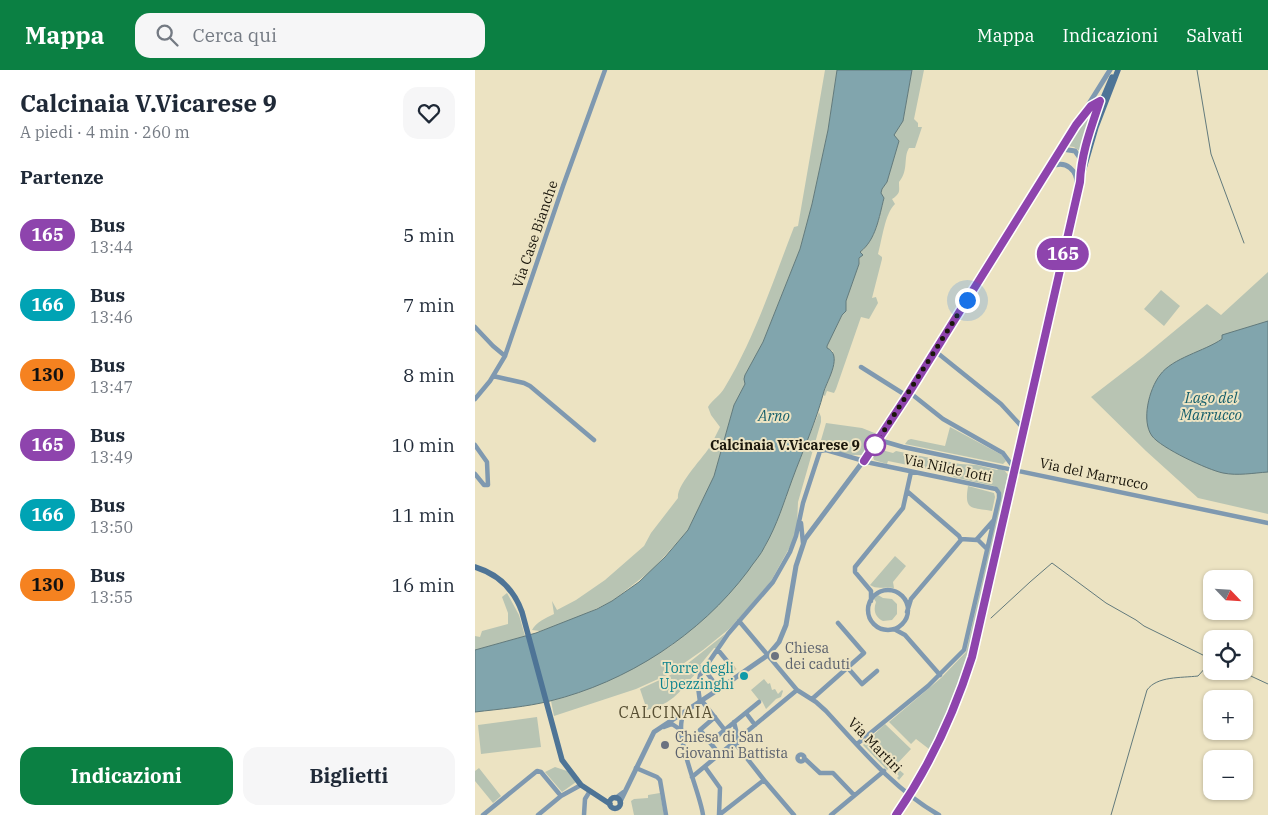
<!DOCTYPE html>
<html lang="it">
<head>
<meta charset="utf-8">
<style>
  :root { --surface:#fff; --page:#f6f6f7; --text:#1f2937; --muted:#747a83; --accent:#0b8043 }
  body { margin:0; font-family:"IBM Plex Serif",serif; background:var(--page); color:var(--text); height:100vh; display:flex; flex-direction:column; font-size:19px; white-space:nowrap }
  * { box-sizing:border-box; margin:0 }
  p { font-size:16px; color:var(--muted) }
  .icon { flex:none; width:28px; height:28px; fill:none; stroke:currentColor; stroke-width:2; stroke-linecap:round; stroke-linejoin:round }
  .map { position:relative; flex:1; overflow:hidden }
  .details { display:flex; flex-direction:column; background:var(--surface); width:475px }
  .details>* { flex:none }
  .badge { padding:0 10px; border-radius:16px; font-size:18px; line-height:32px }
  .needle { width:32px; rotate:115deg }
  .fabs { position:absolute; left:728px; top:500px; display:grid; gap:10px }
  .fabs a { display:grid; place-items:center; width:50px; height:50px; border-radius:10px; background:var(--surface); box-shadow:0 1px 4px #0004; font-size:25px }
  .you { position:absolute; width:25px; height:25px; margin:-12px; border:4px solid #fff; border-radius:50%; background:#1a73e8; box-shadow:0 0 0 8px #1a73e833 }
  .map>.badge { position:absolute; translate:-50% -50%; box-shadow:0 0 0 2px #fff }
  h2 { padding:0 20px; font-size:19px; line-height:45px }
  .round { display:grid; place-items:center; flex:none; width:52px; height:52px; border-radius:15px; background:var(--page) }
  .headline { display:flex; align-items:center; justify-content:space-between; height:85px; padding:0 20px }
  h1 { font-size:24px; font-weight:700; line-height:38px }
  .button { display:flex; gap:10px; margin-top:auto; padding:10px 20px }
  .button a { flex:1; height:58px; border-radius:15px; background:var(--accent); color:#fff; font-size:20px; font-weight:700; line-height:58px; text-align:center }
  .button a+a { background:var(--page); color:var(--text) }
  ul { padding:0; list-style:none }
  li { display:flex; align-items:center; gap:15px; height:70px; padding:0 20px }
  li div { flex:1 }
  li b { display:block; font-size:19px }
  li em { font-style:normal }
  li .badge { min-width:55px; font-weight:700; text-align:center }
  header { display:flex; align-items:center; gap:30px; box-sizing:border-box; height:70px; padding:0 25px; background:var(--accent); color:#fff }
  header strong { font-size:24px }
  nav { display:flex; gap:28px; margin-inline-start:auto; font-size:18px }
  .search { width:350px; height:45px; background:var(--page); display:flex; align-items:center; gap:12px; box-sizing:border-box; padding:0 18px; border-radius:15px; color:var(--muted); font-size:19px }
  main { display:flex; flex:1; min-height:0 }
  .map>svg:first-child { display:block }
</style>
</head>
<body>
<header>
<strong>Mappa</strong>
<div class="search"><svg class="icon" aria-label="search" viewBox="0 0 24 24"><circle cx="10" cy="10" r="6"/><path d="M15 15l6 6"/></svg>Cerca qui</div>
<nav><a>Mappa</a><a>Indicazioni</a><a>Salvati</a></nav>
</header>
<main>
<section class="details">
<div class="headline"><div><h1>Calcinaia V.Vicarese 9</h1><p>A piedi · 4 min · 260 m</p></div><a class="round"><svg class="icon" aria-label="heart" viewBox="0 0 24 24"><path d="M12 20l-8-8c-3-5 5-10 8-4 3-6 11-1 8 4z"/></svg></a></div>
<h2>Partenze</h2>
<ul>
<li><span class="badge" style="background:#8e44ad;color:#fff">165</span><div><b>Bus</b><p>13:44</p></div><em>5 min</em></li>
<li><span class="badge" style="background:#00a3b4;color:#fff">166</span><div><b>Bus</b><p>13:46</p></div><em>7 min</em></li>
<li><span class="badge" style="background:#f58220;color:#111">130</span><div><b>Bus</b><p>13:47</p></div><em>8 min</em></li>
<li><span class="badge" style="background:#8e44ad;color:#fff">165</span><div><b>Bus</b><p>13:49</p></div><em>10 min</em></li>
<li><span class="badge" style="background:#00a3b4;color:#fff">166</span><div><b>Bus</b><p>13:50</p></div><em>11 min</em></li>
<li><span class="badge" style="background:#f58220;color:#111">130</span><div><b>Bus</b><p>13:55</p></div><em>16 min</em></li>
</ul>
<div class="button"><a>Indicazioni</a><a>Biglietti</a></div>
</section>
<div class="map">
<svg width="793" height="745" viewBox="0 0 793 745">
  <rect width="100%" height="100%" fill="#ece3c2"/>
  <path fill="#b8c4b3" d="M350 0H362L353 60 337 134 325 179 288 272 270 305V314L259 335 239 406 213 460 177 500 137 531 104 547 65 561 57 560C61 552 71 548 79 544L77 531 82 540 101 530 130 510 169 476 176 463 203 428C201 415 229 387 236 375 239 369 242 363 245 357L236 345 233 337C237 330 245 326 250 317 280 267 298 211 319 157L323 156Z
    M437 0H449L439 49 443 53V57H447L440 78H434C428 88 434 100 424 112 424 121 426 123 417 129L420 134C410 143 407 170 403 184L407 187V189L397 228 401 227 403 233 394 249 386 247 361 319 359 323 352 321 350 326 348 325C353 308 360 299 358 281L352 278V276L370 239 371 231 384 194 385 182C401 170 404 147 409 128L406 123 407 119 412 112 424 71 418 65 428 51Z
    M622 35 606 82 599 77 592 76 614 42Z
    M793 202V444L723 428 671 381 616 327 668 287 732 234 746 245Z
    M686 220 705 236 689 256 669 239Z
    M344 342 346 347V352L323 432 322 457 317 473 296 511 274 537 254 559 228 580 192 605 161 619 79 646 76 631 117 617 156 599 196 576 290 477 310 431 316 411Z
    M351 353 387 358 402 364 387 385H375L344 377Z
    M475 357 527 385 531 391 528 394 430 374 433 370 436 369 470 376Z
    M403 379 418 383 421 381 485 394 502 395 522 400 524 398 530 401 533 405 495 584 476 637 454 679 441 669 436 674 414 652 466 608 491 582 526 427V422L519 416 478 407V404L413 391 412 394 399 390 397 383Z
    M493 416 519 423 520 427 517 441C496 437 489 441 493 416Z
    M420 486 431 496 418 512 419 518C411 516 402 520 395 515Z
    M32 523 44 545 50 566 0 580V566L5 567 7 561 33 554V543L27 527Z
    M403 525 408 528 417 529 422 534V544L417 550 408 551C400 547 398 540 401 532L399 529Z
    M250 564 241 578H239L225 595 229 596C205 616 206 631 172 640L165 619 202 602Z
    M289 609 293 614 295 613 297 620 300 619 303 624 307 620 308 621 306 627 301 629 291 639 287 631 284 630 276 620Z
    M62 647 66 677 6 684 3 655Z
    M410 654 436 679 420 696 429 704 424 710 422 708 424 706 415 697 412 700 388 675Z
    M80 697 92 701 101 712 87 722 70 702Z
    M4 698 26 726 18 733 0 711V701Z
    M185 723 189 745H159L156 731 159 729 173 728V725Z"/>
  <path fill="#81a5ad" stroke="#627a7c" d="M362 0H437L428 51 419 65 424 71 412 112 407 119 406 123 409 128C404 147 401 170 385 182L388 185 384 188V194L371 231V241L367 245 352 276V278C368 285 353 309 349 321 341 352 328 380 317 410 309 432 302 455 290 476 286 485 278 493 273 501 225 565 152 612 75 631 51 637 25 639 0 642V580L61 563 122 539 137 531 164 512 190 487 213 460 239 406 259 335 270 314 269 309 270 305 288 272 325 179 337 134 353 60Z
    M793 251V402C778 403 763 406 748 403 733 400 686 378 677 366 666 351 674 319 685 305 697 288 730 281 747 269V265Z"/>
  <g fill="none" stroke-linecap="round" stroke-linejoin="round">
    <path stroke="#627a7c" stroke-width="1" d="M722 0 736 84 769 173
      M516 548 555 512 577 493 631 533 661 550 669 556 736 589
      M765 601 793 614
      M636 745 672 620C682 606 706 608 723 606L732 596 736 589"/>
    <path stroke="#ccc4a7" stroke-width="4.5" stroke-dasharray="4.5 2" stroke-linecap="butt" d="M257 597 261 602"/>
    <path stroke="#7f99b0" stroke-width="4.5" d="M0 257 18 276 30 286
      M460 281 526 334 549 359
      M386 297 432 326
      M18 306 49 313 55 316 119 370
      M434 322 468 349 528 383 539 398
      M0 329 15 311 30 286 88 116 130 0
      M404 370 428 377 793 453
      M0 375 12 392 13 415H9L0 404
      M326 453 328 473
      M486 469 502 470
      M512 479 502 469 518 451
      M393 540a20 20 0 1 1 40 0a20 20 0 1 1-40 0Z
      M396 531V521L380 502V497L428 438 436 402
      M432 542 436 529 486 470 484 466 433 422
      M264 551 322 620 341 632 351 641C385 678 420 720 464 745
      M419 559 430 565 465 605
      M243 580 257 597
      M372 597 387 614 402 601
      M229 599 244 619
      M337 629 389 583 363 553
      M227 631 289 710 319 745
      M225 632 223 617 225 605 253 564 298 512 315 482 321 466 328 433 345 381 351 380 396 393 521 419 524 423V428L489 580 453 616 382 674
      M271 643 280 655
      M209 644C197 664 225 721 228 745
      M240 647 225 660 245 685
      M259 652 261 660V672
      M189 657 197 654 206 660
      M235 672 284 632
      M322.5 688a3.5 3.5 0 1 1 7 0a3.5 3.5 0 1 1-7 0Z
      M329 688 345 703H358L379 725
      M230 697 245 718 244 745
      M161 698 182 707 185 710 191 745
      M217 707 322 620
      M8 745 62 701 66 702 86 726
      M63 745 86 726 106 715
      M109 745 110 729 115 721
      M244 745 289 710
      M356 745 409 701"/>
    <path stroke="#7f99b0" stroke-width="5" d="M610 40 635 0
      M587 79 600 81 608 92
      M576 97C591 89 603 101 602 116
      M141 728 149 722
      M145 732 179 662 244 619 293 585 304 572 311 555 321 496 330 469 404 370 601 55 617 36 628 30"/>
    <path stroke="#4e7496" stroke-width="5.5" d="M607 92 620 47 637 7
      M0 497C23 504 39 520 47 542L87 690 106 715 135 734
      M134.5 733a5.5 5.5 0 1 1 11 0a5.5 5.5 0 1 1-11 0Z
      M421 745C455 696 479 644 497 587L605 112 621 57 643 0"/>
  </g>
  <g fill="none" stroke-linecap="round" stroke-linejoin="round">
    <defs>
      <path id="line" d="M389 391 432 326 601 55 616 36 625 31C616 58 606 84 605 112L497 587C479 644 455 696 421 745"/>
    </defs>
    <use href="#line" stroke="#fff" stroke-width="11"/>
    <use href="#line" stroke="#8e44ad" stroke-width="8"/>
    <path stroke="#1a160b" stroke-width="5" stroke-dasharray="0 9" d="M400 375 492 230"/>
  </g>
  <circle fill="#fff" stroke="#8e44ad" stroke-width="2.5" cx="400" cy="375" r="10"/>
  <g fill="#6b7280" stroke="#ece3c2" stroke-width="2">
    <circle cx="300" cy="586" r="5"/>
    <circle cx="190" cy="675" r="5"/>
  </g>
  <circle fill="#0f9aa8" stroke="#ece3c2" stroke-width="2" cx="269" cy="606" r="5"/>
  <g text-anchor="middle" stroke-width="4" stroke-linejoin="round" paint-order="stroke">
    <g font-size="14" fill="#1a160b" stroke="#ece3c2">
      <text transform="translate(60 164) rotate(-71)" y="5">Via Case Bianche</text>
      <text transform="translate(473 398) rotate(12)" y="5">Via Nilde Iotti</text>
      <text transform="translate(619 404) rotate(12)" y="5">Via del Marrucco</text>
      <text transform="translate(400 675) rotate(46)" y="5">Via Martiri</text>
    </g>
    <g font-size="14" font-weight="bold" fill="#1a160b" stroke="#ece3c2" text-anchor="end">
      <text x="385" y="380">Calcinaia V.Vicarese 9</text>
    </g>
    <g font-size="14" fill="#5b616d" stroke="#ece3c2" text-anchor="start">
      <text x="310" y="583">Chiesa<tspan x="310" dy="16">dei caduti</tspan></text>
      <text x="200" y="672">Chiesa di San<tspan x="200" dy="16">Giovanni Battista</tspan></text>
    </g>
    <g font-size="14" fill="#0d838f" stroke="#ece3c2" text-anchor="end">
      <text x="259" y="603">Torre degli<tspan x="259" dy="16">Upezzinghi</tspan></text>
    </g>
    <g font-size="15" font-style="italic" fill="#145e6b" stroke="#ece3c2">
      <text x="736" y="333">Lago del<tspan x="736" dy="17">Marrucco</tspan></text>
      <text x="299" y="351">Arno</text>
    </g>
    <g font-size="16" letter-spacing="1" fill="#564e32" stroke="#ece3c2">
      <text x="191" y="648">CALCINAIA</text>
    </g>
  </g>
</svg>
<div class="fabs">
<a><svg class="needle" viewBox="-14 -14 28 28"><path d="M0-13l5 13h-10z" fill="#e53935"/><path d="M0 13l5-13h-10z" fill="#747a83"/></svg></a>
<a><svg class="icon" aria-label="locate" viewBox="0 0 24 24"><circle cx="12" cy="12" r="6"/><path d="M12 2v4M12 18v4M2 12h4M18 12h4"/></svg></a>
<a>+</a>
<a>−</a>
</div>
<div class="you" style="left:492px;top:230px"></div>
<b class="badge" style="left:588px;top:184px;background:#8e44ad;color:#fff">165</b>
</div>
</main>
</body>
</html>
